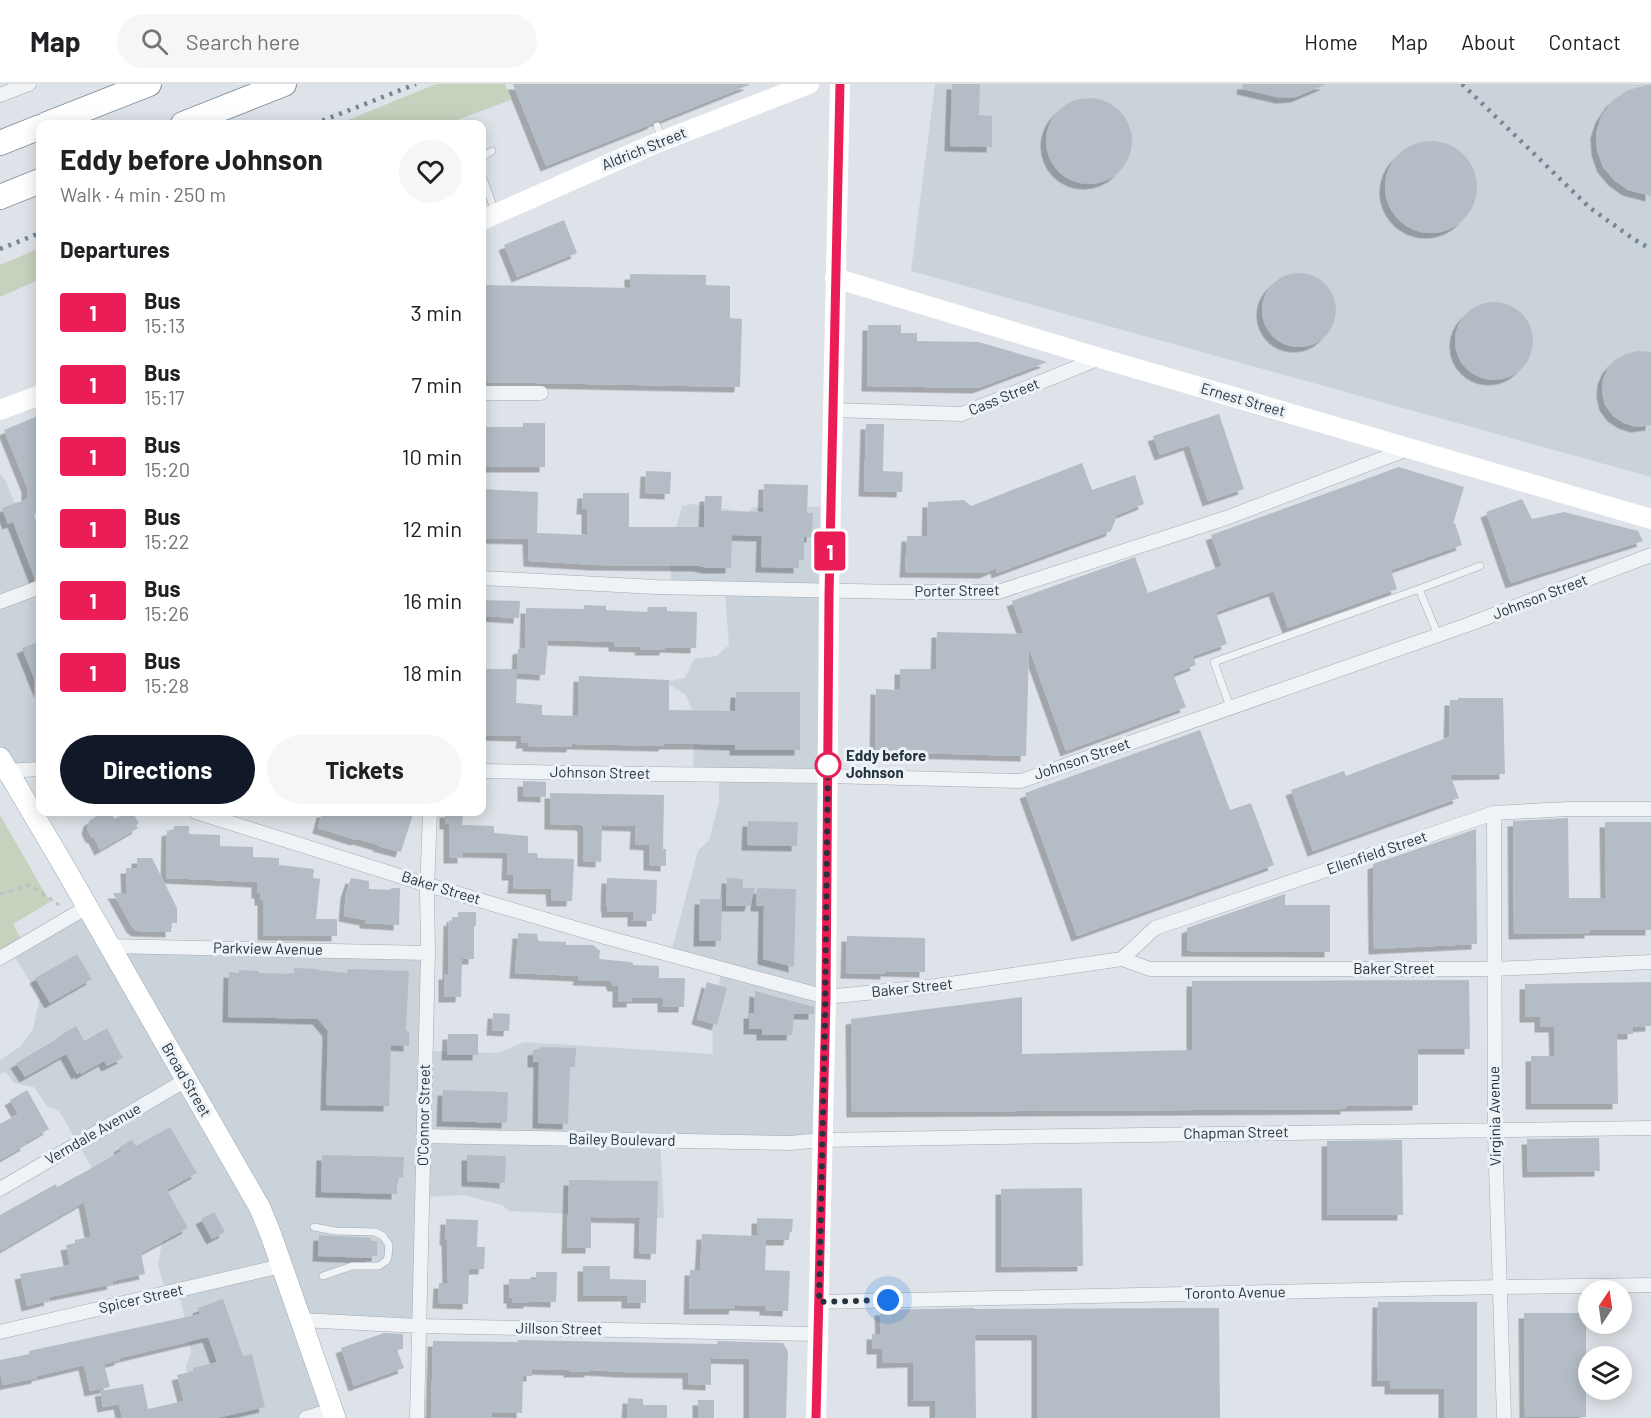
<!DOCTYPE html>
<html lang="en">
<head>
<meta charset="utf-8">
<style>
  :root { --surface:#fff; --page:#f6f6f6; --text:#202124; --muted:#757577; --line:#e0e0e0; --accent:#111827 }
  body { margin:0; font-family:Barlow,sans-serif; background:var(--page); color:var(--text); height:100vh; display:flex; flex-direction:column; font-size:22px; white-space:nowrap }
  * { box-sizing:border-box; margin:0 }
  p { font-size:20px; color:var(--muted) }
  .icon { flex:none; width:33px; height:33px; fill:none; stroke:currentColor; stroke-width:2; stroke-linecap:round; stroke-linejoin:round }
  .map { position:relative; flex:1; overflow:hidden }
  .panel { position:absolute; left:36px; top:36px; width:450px; height:696px; display:flex; flex-direction:column; background:var(--surface); border-radius:12px; box-shadow:0 3px 15px #0003 }
  .panel>* { flex:none }
  .badge { padding:0 12px; border-radius:4px; font-size:21px; line-height:39px }
  .needle { width:39px; rotate:13deg }
  .controls { position:absolute; left:1578px; top:1196px; display:grid; gap:12px }
  .controls a { display:grid; place-items:center; width:54px; height:54px; border-radius:50%; background:var(--surface); box-shadow:0 3px 15px #0003; font-size:30px }
  .you { position:absolute; width:30px; height:30px; margin:-15px; border:4px solid #fff; border-radius:50%; background:#1a73e8; box-shadow:0 0 0 9px #1a73e833 }
  .map>.badge { position:absolute; translate:-50% -50%; box-shadow:0 0 0 3px #fff }
  h2 { padding:0 24px; font-size:22px; line-height:54px }
  .round { display:grid; place-items:center; flex:none; width:63px; height:63px; border-radius:32px; background:var(--page) }
  .overview { display:flex; align-items:center; justify-content:space-between; height:102px; padding:0 24px }
  h1 { font-size:28px; font-weight:700; line-height:45px }
  .cta { display:flex; gap:12px; margin-top:auto; padding:12px 24px }
  .cta a { flex:1; height:69px; border-radius:36px; background:var(--accent); color:#fff; font-size:24px; font-weight:700; line-height:69px; text-align:center }
  .cta a+a { background:var(--page); color:var(--text) }
  ul { padding:0; list-style:none }
  li { display:flex; align-items:center; gap:18px; height:72px; padding:0 24px }
  li div { flex:1 }
  li b { display:block; font-size:22px }
  li em { font-style:normal }
  li .badge { min-width:66px; font-weight:700; text-align:center }
  header { display:flex; align-items:center; gap:36px; box-sizing:border-box; height:84px; padding:0 30px; background:var(--surface); border-bottom:2px solid var(--line) }
  header strong { font-size:28px }
  nav { display:flex; gap:33px; margin-inline-start:auto; font-size:21px }
  .search { width:420px; height:54px; background:var(--page); display:flex; align-items:center; gap:15px; box-sizing:border-box; padding:0 21px; border-radius:33px; color:var(--muted); font-size:22px }
  .map>svg:first-child { display:block }
</style>
</head>
<body>
<header>
<strong>Map</strong>
<div class="search"><svg class="icon" aria-label="search" viewBox="0 0 24 24"><circle cx="10" cy="10" r="6"/><path d="M15 15l6 6"/></svg>Search here</div>
<nav><a>Home</a><a>Map</a><a>About</a><a>Contact</a></nav>
</header>
<div class="map">
<svg width="1651" height="1334" viewBox="0 0 1651 1334">
  <defs>
    <filter id="shadow"><feDropShadow dx="-5.5" dy="5.5" stdDeviation="0" flood-color="#0004"/></filter>
  </defs>
  <rect width="100%" height="100%" fill="#dde3e8"/>
  <path fill="#cbd3da" d="M935 0H1651V393L911 187Z
    M0 390 6 398 17 425 40 490V688L11 679 0 673Z
    M691 420 748 428 753 423 778 425 787 422 830 423 822 1055 660 1054 664 1134 509 1127 502 1121 464 1111 428 1113 419 1238 309 1236 335 1334H198L186 1282 191 1268 181 1216 167 1213 158 1180 164 1147 104 1105 59 1027 47 1022 34 1003 14 999 6 988 0 990V976L21 962 33 945 40 914 15 873 88 830 114 868 424 871 428 967 499 969 524 958 713 970 712 934 722 884 671 869 698 767 709 756 719 718V693L693 687 695 632 685 610 670 601 669 597 685 594 694 575 717 572 729 561 725 510 672 504 669 470 682 422Z"/>
  <path fill="#c6d2bd" d="M436 0H505L511 16 446 40H338Z
    M40 164V195L0 213V181Z
    M0 731 50 818 13 840 25 863 0 881Z"/>
  <path fill="#b4bdc5" filter="url(#shadow)" d="M513 0H749V1L659 37H655L652 40 546 82Z
    M952 0H980L979 31 992 32V63L950 62Z
    M1243 0H1327L1296 13 1281 14 1242 5Z
    M1651 0V112L1628 106 1614 96 1603 83 1597 66 1596 49 1601 33 1612 17 1628 6Z
    M1046 57a43 43 0 1 1 86 0a43 43 0 1 1-86 0Z
    M1385 103a46 46 0 1 1 92 0a46 46 0 1 1-92 0Z
    M564 136 577 169 517 193 504 161Z
    M1262 226a37 37 0 1 1 74 0a37 37 0 1 1-74 0Z
    M630 190 706 191V201L730 202V234L742 235 740 303 482 298V201L630 204Z
    M1455 257a39 39 0 1 1 78 0a39 39 0 1 1-78 0Z
    M868 241H901V249H917V257L979 258 1047 278 978 304 867 302Z
    M1637 267 1651 268V341L1636 343 1624 339 1613 332 1605 321 1602 308 1603 295 1608 284 1615 276 1626 270Z
    M1219 330 1244 405 1208 417 1189 361 1160 371 1153 352Z
    M40 331V428L34 431 40 447V494L35 495 13 438 8 440 2 424 27 415V403L4 346Z
    M523 339H545V383H482V343H523Z
    M866 340H884L883 387 903 388 902 408 864 407Z
    M1082 379 1092 406 1135 391 1144 420 1117 431 1111 447 997 489 996 484 985 489 905 488 907 452H927L928 418 964 416 971 422Z
    M1399 383 1464 403 1453 440 1455 439 1462 461 1391 486 1397 505 1288 544 1274 507 1216 528 1227 560 1193 572 1196 581 1173 590 1186 623 1066 667 1029 564 1026 672 875 668 876 605 900 606V585H936L937 548 1024 550 1012 517 1135 473 1148 509 1222 482 1211 451Z
    M646 387 671 388 670 410 645 409Z
    M764 400 808 401 807 429H813L812 453H804V476H799V484L761 483 762 452 732 451 731 483 730 484H708L699 482 596 481 529 477 528 455 482 454V405L538 408 537 449 587 451V425H582L583 409H629V443H704L705 412H722L721 427 763 428Z
    M1522 415 1532 435 1564 428 1638 447 1643 457 1511 499 1486 428Z
    M482 516 520 517 519 534 482 532Z
    M584 521 606 522V526L647 528 648 523H667V527L697 528 696 564 665 563V566H640L641 563 614 562V558L548 556 545 591 517 589 518 565 525 564 526 524 584 525Z
    M40 557V609L22 564Z
    M482 585H517L516 619 542 621V631L578 632 579 592 669 596V626L735 627 736 608H800V666H735V661L696 660H664V662L574 660H572V663L528 662V659H521L522 652 482 651Z
    M1458 614H1503L1505 690 1450 691 1459 714 1313 767 1291 706 1344 687 1346 692 1449 653 1450 616H1458Z
    M1200 646 1230 726 1251 719 1274 781 1077 852 1025 709Z
    M523 697 546 698V713L523 712Z
    M550 709 664 711 663 765H666V782L649 781V761L635 760 636 742 602 741 601 778 583 777V742L581 741 550 740Z
    M109 728H112L114 735 128 728H132L139 739 136 741 138 744 100 766 94 754 91 753 87 745 89 737 100 730Z
    M322 728H405L413 730 401 768 378 762 379 761 358 755 356 756 318 744Z
    M445 728H463L462 741 494 742V749L528 752V769H537L538 774 574 775 572 817H552L551 805 513 804 514 791H507L508 769 463 768V774H449V740H445Z
    M1568 734 1569 814H1606L1605 738H1651V846H1590V849L1514 850 1513 737Z
    M748 737 798 738 797 762 747 761Z
    M174 742H189V750L220 751V762L253 763V773L279 774V781L314 785 313 794 320 795 316 835H337V852L263 851V816H260V809H257V798L166 794 167 747 174 745Z
    M1476 745 1477 860 1374 865 1373 780Z
    M137 774H152L177 824V839H171V848L137 847 132 843 113 809H127L126 784H137Z
    M351 794 369 797V805L389 806 392 804H400L399 841 365 839V836L344 832 346 809Z
    M607 794 657 796 656 830H652V837H633V828H607V822H606Z
    M727 794 743 795V804H755L750 822H726Z
    M757 804 796 805 794 883 763 875 764 822H756Z
    M1285 810V821H1330V868L1187 867V844Z
    M700 815H722L721 857H699Z
    M458 828H476V842H474V875H462L461 913H444V890H448L449 836 452 837V833H458Z
    M518 849 537 850 538 857 566 858V861H593L600 867 599 875 630 878 633 879V881L659 882V894H685L684 923H663V914H632V918H618V902H613L611 897 578 896 579 892 515 889Z
    M847 852 925 854V888L886 887V890L846 889Z
    M77 870 92 895 50 919 35 894Z
    M294 884 318 885V886L347 889 348 885 409 887 406 947H409V962L391 961 389 1022 326 1021 328 947 318 935 228 933 229 888 239 889V886L259 887V889L294 890Z
    M1469 896 1470 965H1418V1021L1346 1022V1025L852 1028 851 935 1022 913V970L1192 966V897Z
    M707 898 727 904 717 941 697 935Z
    M1651 898V942L1633 943V950H1617L1618 1020H1531V972H1555L1554 943H1540V933H1525V900Z
    M755 907 814 923V930H794L792 951H762V945H749V929H754Z
    M493 929 510 930 509 947 492 946Z
    M76 942 84 957 107 944 123 974 107 982 104 977 81 990 80 988 77 990 66 970 25 993 16 979 57 955 56 954Z
    M448 950H478V971H447Z
    M540 963 576 964 575 983H570L568 1040 538 1039 539 978H533V966L540 965Z
    M27 1006 49 1045 25 1059 26 1061 0 1076V1040L18 1030 10 1016Z
    M443 1006 508 1008 507 1039 442 1037Z
    M170 1043 197 1089 167 1106 188 1144 141 1169 145 1190 112 1197 113 1200 49 1213 50 1216 27 1222 20 1190 70 1181 66 1161 75 1159V1156L91 1153 84 1118 0 1167V1131L56 1100 57 1103 90 1085 121 1067 119 1063 132 1056 136 1062Z
    M1599 1054 1600 1087 1528 1088 1527 1055Z
    M1402 1056 1403 1131H1327V1057Z
    M322 1071 404 1073 403 1094 397 1093V1110L321 1108Z
    M467 1071 506 1072 505 1099 467 1097Z
    M569 1096 658 1097 656 1170 639 1169 640 1134 591 1133V1164H567Z
    M1082 1104 1083 1182 1001 1183V1105Z
    M214 1128 225 1148 212 1155 201 1135Z
    M757 1134 793 1135 792 1148H790L789 1156H766L765 1186 790 1187 788 1227 765 1226V1222L735 1221 734 1225H689L690 1186H700L702 1150 757 1152Z
    M446 1135 478 1136 477 1163H485L484 1185H469L468 1220 438 1219 439 1199H448L447 1156H445Z
    M319 1151 371 1154V1157H377V1172H371V1174L318 1172Z
    M583 1182H610V1195L646 1196V1219H627V1212H583Z
    M536 1188H557L556 1218 529 1217V1219H512V1214H509V1195H536Z
    M223 1215 243 1272 252 1270 265 1323 217 1334H122L119 1320 103 1323 100 1307 143 1300 148 1325 184 1317 177 1291 194 1287 193 1284 217 1278 208 1253 120 1274V1276L104 1280 110 1303 90 1307 84 1281 37 1292V1294L3 1301 0 1287V1276L29 1270V1267L200 1230 198 1224Z
    M1378 1218H1477V1334H1444V1305H1390V1297H1377Z
    M974 1224V1225L1219 1224 1220 1334H1037V1251H975L976 1334H935V1317H913V1278L882 1279V1265H872V1250H881L880 1226Z
    M1524 1229H1586V1333H1525Z
    M384 1249 403 1250V1265L397 1266 404 1284 354 1302 341 1264Z
    M518 1256 717 1260 718 1257 783 1259 788 1268 786 1334H749V1275L711 1274V1301L688 1300V1289L622 1288 590 1286V1288H569V1286L532 1285V1292H523L522 1329 492 1328V1334H431L433 1257 518 1258Z
    M628 1314 643 1315V1321H667V1334H627Z
    M698 1316H714V1334H698Z"/>
  <g fill="none" stroke-linecap="round" stroke-linejoin="round">
    <defs>
      <path id="lane" d="M657 42 663 56
        M482 76 483 72 492 67
        M482 92 495 127
        M1438 551 1419 505 1480 482
        M1230 623 1214 578 1419 505
        M314 1143 335 1147 375 1148 383 1152 389 1161 388 1173 386 1177 379 1182H352L323 1192"/>
      <path id="street" d="M0 11 29 0
        M482 309H541
        M832 326 962 330 1100 274
        M482 494 656 503 902 508H998L1226 434 1408 365
        M0 518 40 503
        M6 687 40 685
        M482 687 573 689 828 692 1021 697 1467 541 1651 471
        M196 728 428 801 605 853 826 913 936 902 1122 875 1150 885H1494L1651 878
        M1494 729 1495 1051 1504 1334
        M109 862 428 869
        M0 874 87 823
        M1122 875 1155 844 1494 729 1568 725H1651
        M423 1052 790 1059 822 1056 1000 1053 1651 1044
        M0 1105 186 996
        M819 1218 1500 1203 1651 1201
        M301 1236 419 1242 818 1250
        M0 1248 281 1182
        M306 1334 332 1326
        M417 1334 428 869 427 806 430 728"/>
      <path id="primary" d="M0 674 61 777 260 1124 271 1151 335 1334"/>
      <path id="highway" d="M47 40 149 0
        M183 40 284 0
        M0 59 40 43
        M0 113 40 97"/>
    </defs>
    <use href="#lane" stroke="#a2abb2" stroke-width="8"/>
    <use href="#street" stroke="#a2abb2" stroke-width="15"/>
    <use href="#primary" stroke="#9ba9b4" stroke-width="22"/>
    <use href="#highway" stroke="#8393a0" stroke-width="26"/>
    <path stroke="#bbc1c6" stroke-width="3" stroke-dasharray="4.5 4.5" stroke-linecap="butt" d="M0 810 30 801 59 821"/>
    <use href="#lane" stroke="#f0f3f6" stroke-width="7"/>
    <use href="#street" stroke="#f0f3f6" stroke-width="14"/>
    <path stroke="#fff" stroke-width="20" d="M482 136 654 60 809 0
      M835 194 1100 274 1651 435
      M0 326 40 311
      M816 1334 826 913 829 512 840 0"/>
    <use href="#primary" stroke="#fff" stroke-width="21"/>
    <use href="#highway" stroke="#fff" stroke-width="24"/>
    <path stroke="#758593" stroke-width="4.5" stroke-dasharray="3 6" stroke-linecap="butt" d="M1462 0 1590 124 1635 156 1651 165
      M314 40 416 0
      M0 165 40 149"/>
  </g>
  <g fill="none" stroke-linecap="round" stroke-linejoin="round">
    <defs>
      <path id="line" d="M816 1334 826 913 829 512 840 0"/>
    </defs>
    <use href="#line" stroke="#fff" stroke-width="14"/>
    <use href="#line" stroke="#ea1d57" stroke-width="9"/>
    <path stroke="#25333f" stroke-width="6" stroke-dasharray="0 10.8" d="M828 681V671L825 933 819 1218 888 1216"/>
  </g>
  <circle fill="#fff" stroke="#ea1d57" stroke-width="3" cx="828" cy="681" r="12"/>
  <g text-anchor="middle" stroke-width="6" stroke-linejoin="round" paint-order="stroke">
    <g font-size="15" fill="#25333f" stroke="#ecf2f5">
      <text transform="translate(644 65) rotate(-22)" y="5">Aldrich Street</text>
      <text transform="translate(1004 313) rotate(-22)" y="5">Cass Street</text>
      <text transform="translate(1243 316) rotate(16)" y="5">Ernest Street</text>
      <text transform="translate(957 507) rotate(-1)" y="5">Porter Street</text>
      <text transform="translate(1540 513) rotate(-21)" y="5">Johnson Street</text>
      <text transform="translate(1082 675) rotate(-19)" y="5">Johnson Street</text>
      <text transform="translate(600 689) rotate(1)" y="5">Johnson Street</text>
      <text transform="translate(1377 769) rotate(-19)" y="5">Ellenfield Street</text>
      <text transform="translate(441 804) rotate(17)" y="5">Baker Street</text>
      <text transform="translate(268 865) rotate(1)" y="5">Parkview Avenue</text>
      <text x="1394" y="890">Baker Street</text>
      <text transform="translate(912 904) rotate(-6)" y="5">Baker Street</text>
      <text transform="translate(186 996) rotate(60)" y="5">Broad Street</text>
      <text transform="translate(424 1031) rotate(-89)" y="5">O'Connor Street</text>
      <text transform="translate(1495 1032) rotate(-91)" y="5">Virginia Avenue</text>
      <text transform="translate(1236 1049) rotate(-1)" y="5">Chapman Street</text>
      <text transform="translate(93 1050) rotate(-30)" y="5">Verndale Avenue</text>
      <text transform="translate(622 1056) rotate(1)" y="5">Bailey Boulevard</text>
      <text transform="translate(1235 1209) rotate(-1)" y="5">Toronto Avenue</text>
      <text transform="translate(141 1215) rotate(-13)" y="5">Spicer Street</text>
      <text transform="translate(559 1245) rotate(1)" y="5">Jillson Street</text>
    </g>
    <g font-size="15" font-weight="bold" fill="#25333f" stroke="#ecf2f5" text-anchor="start">
      <text x="846" y="677">Eddy before<tspan x="846" dy="17">Johnson</tspan></text>
    </g>
  </g>
</svg>
<div class="controls">
<a><svg class="needle" viewBox="-14 -14 28 28"><path d="M0-13l5 13h-10z" fill="#e53935"/><path d="M0 13l5-13h-10z" fill="#757577"/></svg></a>
<a><svg class="icon" aria-label="layers" viewBox="0 0 24 24"><path d="M12 4l9 5-9 5-9-5zM3 14l9 5 9-5"/></svg></a>
</div>
<div class="you" style="left:888px;top:1216px"></div>
<b class="badge" style="left:830px;top:467px;background:#ea1d57;color:#fff">1</b>
<section class="panel">
<div class="overview"><div><h1>Eddy before Johnson</h1><p>Walk · 4 min · 250 m</p></div><a class="round"><svg class="icon" aria-label="heart" viewBox="0 0 24 24"><path d="M12 20l-8-8c-3-5 5-10 8-4 3-6 11-1 8 4z"/></svg></a></div>
<h2>Departures</h2>
<ul>
<li><span class="badge" style="background:#ea1d57;color:#fff">1</span><div><b>Bus</b><p>15:13</p></div><em>3 min</em></li>
<li><span class="badge" style="background:#ea1d57;color:#fff">1</span><div><b>Bus</b><p>15:17</p></div><em>7 min</em></li>
<li><span class="badge" style="background:#ea1d57;color:#fff">1</span><div><b>Bus</b><p>15:20</p></div><em>10 min</em></li>
<li><span class="badge" style="background:#ea1d57;color:#fff">1</span><div><b>Bus</b><p>15:22</p></div><em>12 min</em></li>
<li><span class="badge" style="background:#ea1d57;color:#fff">1</span><div><b>Bus</b><p>15:26</p></div><em>16 min</em></li>
<li><span class="badge" style="background:#ea1d57;color:#fff">1</span><div><b>Bus</b><p>15:28</p></div><em>18 min</em></li>
</ul>
<div class="cta"><a>Directions</a><a>Tickets</a></div>
</section>
</div>
</body>
</html>
